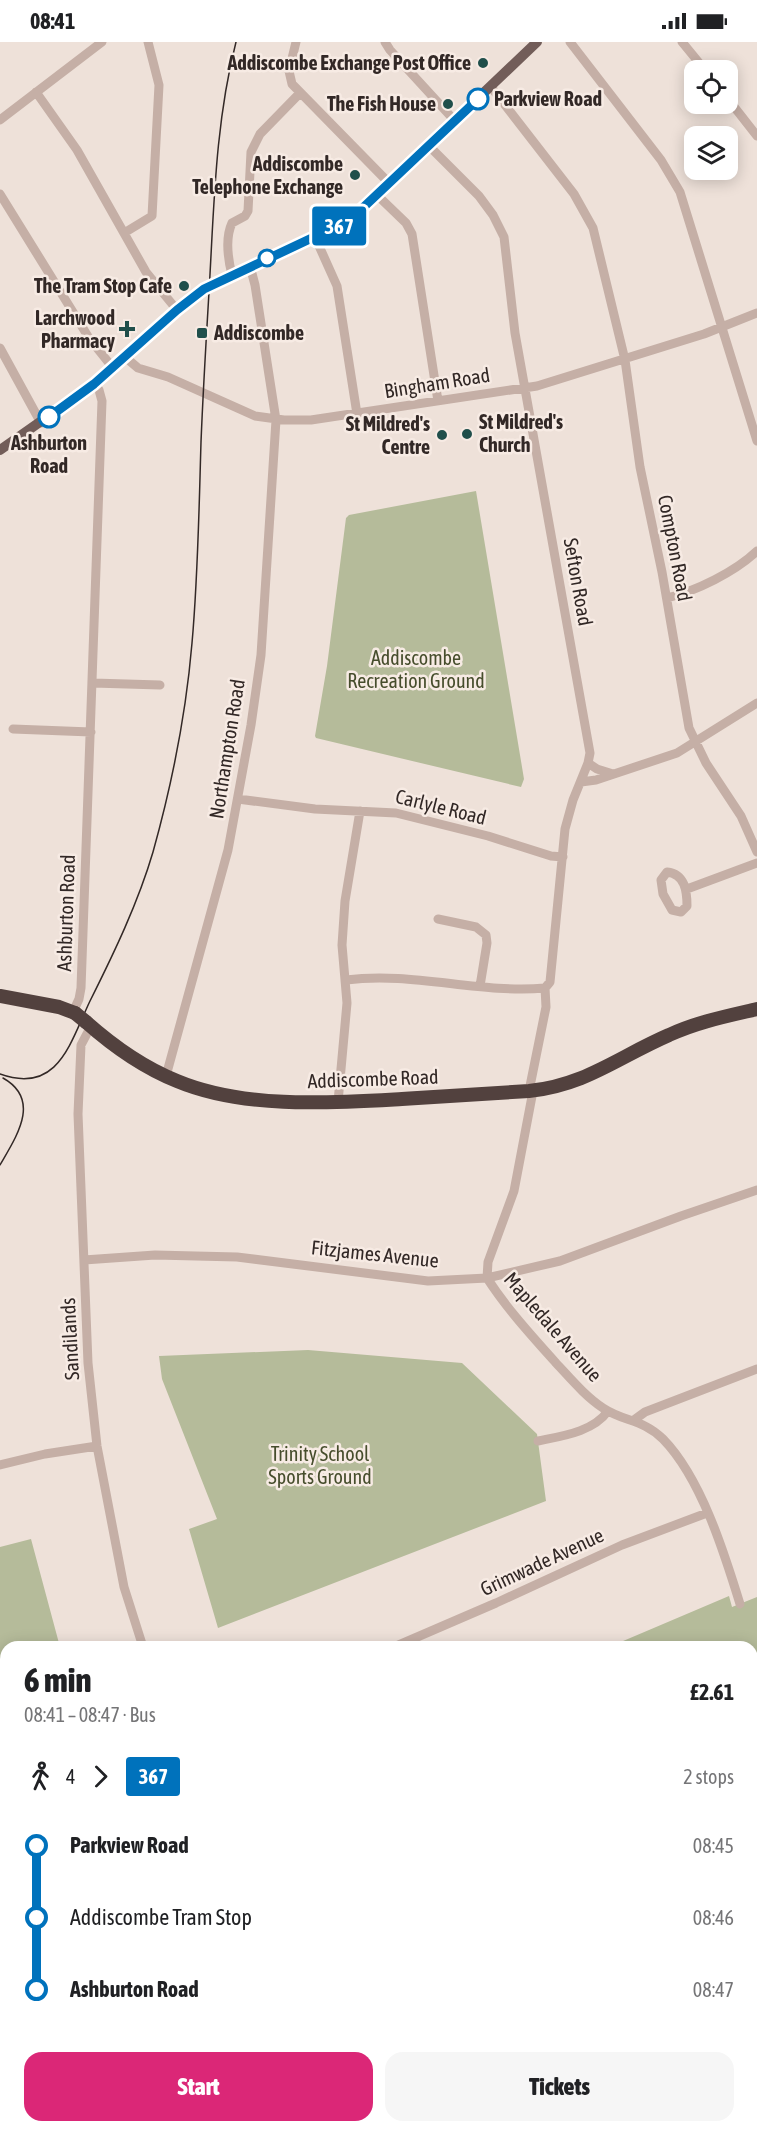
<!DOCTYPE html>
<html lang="en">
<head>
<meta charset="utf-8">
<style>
  :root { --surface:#fff; --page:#f6f6f6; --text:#202124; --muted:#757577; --accent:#db2777 }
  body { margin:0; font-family:"Asap Condensed",sans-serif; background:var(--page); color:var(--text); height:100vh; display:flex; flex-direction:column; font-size:22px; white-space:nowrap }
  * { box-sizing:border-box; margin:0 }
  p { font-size:20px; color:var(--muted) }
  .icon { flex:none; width:33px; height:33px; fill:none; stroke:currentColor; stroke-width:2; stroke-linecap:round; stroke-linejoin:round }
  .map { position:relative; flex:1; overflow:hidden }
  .side { position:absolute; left:0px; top:1599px; width:758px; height:492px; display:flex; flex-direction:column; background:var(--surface); border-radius:18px 18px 0 0; box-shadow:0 3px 15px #0003 }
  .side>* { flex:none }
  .badge { padding:0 12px; border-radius:4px; font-size:21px; line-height:39px }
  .buttons { position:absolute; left:684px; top:18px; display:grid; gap:12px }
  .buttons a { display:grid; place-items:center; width:54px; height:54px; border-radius:12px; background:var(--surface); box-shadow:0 3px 15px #0003; font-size:30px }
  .map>.badge { position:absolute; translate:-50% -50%; box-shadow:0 0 0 3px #fff }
  .legs { display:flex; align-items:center; gap:9px; height:66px; padding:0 24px; font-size:20px }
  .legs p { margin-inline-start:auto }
  .overview { display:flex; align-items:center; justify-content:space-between; height:102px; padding:0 24px }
  h1 { font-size:33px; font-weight:800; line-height:45px }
  .cta { display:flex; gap:12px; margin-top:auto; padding:12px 24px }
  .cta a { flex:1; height:69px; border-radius:18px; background:var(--accent); color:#fff; font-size:24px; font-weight:800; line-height:69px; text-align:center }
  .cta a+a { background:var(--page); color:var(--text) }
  ul { padding:0 24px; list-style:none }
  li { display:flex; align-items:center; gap:21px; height:72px; font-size:22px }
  li i { display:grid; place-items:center; width:9px; height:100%; margin:0 8px; background:currentColor }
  li i::after { content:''; width:15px; height:15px; margin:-8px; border:4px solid; border-radius:50%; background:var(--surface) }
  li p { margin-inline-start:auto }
  li:first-child i { background:linear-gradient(#0000 50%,currentColor 0) }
  li:last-child i { background:linear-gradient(currentColor 50%,#0000 0) }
  .status { display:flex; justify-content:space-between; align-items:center; height:42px; padding:0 30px; background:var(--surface); direction:ltr }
  .status svg { height:16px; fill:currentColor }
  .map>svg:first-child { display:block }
</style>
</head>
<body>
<div class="status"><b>08:41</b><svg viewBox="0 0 49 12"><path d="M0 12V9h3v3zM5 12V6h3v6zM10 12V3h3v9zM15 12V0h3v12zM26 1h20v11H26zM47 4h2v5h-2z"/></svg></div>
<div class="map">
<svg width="757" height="2091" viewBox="0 0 757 2091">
  <rect width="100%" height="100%" fill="#eee1d9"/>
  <path fill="#b5bb9a" d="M476 449 524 737 521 745 316 696 315 694 327 624 346 476 349 473Z
    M308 1308 462 1321 537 1392 546 1459 218 1586 189 1487 217 1477 162 1337 159 1314Z
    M31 1497 60 1605H6V2085H590L592 2091H0V1505Z
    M729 1554 732 1565 757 1555V2021L752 2013V1605H609Z"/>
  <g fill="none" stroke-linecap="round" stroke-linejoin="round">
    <path stroke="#c5afa6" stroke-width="9" d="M296 0 289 29 292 42 389 141
      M385 0 390 8 455 79
      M570 0 661 118 680 150 757 399
      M682 0 705 28
      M491 45 574 152 593 186 625 318 640 425 662 530 689 686 706 721 741 774 757 810
      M36 50 77 108 146 230 177 268
      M728 57 757 94
      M0 78 102 0
      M428 103 479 154 493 173 504 195 515 291 590 711 588 721 573 758 565 787 550 940 545 946 546 965 529 1049
      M0 152 89 296 113 326
      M377 153 406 181 412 192 438 359
      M124 191 152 174 159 43 148 0
      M315 195 337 244 357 372
      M232 233C228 217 225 196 232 181L245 174 248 169 251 110 260 92 300 51
      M0 306 41 381
      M125 315 138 326 168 335 255 374 284 378H311L537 344 704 292 757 271
      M667 556C696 549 735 530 757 509
      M93 641 160 643
      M13 687 91 690
      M588 721 597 727 613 732
      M581 740 596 738 677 711 757 661
      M238 757 315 767 396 771 488 794 551 814 563 815
      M667 830C685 832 687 849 687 864L681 870 672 868 663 852 661 838Z
      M687 847 757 821
      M438 877 476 885 486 893 487 901 480 944
      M346 938C412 929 479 952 545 946
      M73 970 79 957 81 946 102 359 99 348 94 342
      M91 984 81 1003 78 1072 88 1321 97 1404 124 1545 143 1605
      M166 1034 228 808 251 683 261 613 276 378 255 243 250 224
      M533 1049 514 1149 488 1220 487 1236C507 1267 532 1294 556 1321 571 1337 585 1354 603 1366 624 1380 643 1377 663 1397 701 1436 724 1510 740 1562
      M338 1060 347 961 342 903 345 859 360 769
      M84 1218 155 1213 237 1215 428 1239 487 1236 560 1219 681 1174 757 1148
      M634 1378 645 1370 757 1327
      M538 1399C562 1394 593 1390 608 1369
      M0 1423 45 1412 97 1404
      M394 1605 496 1561 622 1503 707 1471"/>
    <path stroke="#725d59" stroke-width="10" d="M0 408 94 342 177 268 205 247 350 178 537 0"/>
    <path stroke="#52413e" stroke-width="14" d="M0 954 59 965 75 971
      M86 980C113 1004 142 1025 177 1039 244 1067 330 1061 402 1057 444 1054 486 1052 529 1049 586 1043 618 1015 669 993 697 980 727 974 757 967"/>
    <path stroke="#322826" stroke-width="1.5" d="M0 1032C58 1053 70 1001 90 959 114 911 138 861 153 810 172 742 186 672 192 601 198 535 199 467 201 400 203 350 206 300 209 250 214 166 215 82 236 0
      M0 1123C16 1095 42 1058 3 1036"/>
    <path stroke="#52413e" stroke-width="14" d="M75 971 86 980"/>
  </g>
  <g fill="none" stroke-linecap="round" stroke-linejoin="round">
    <defs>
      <path id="line-1" d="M49 375 94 342 177 268 204 247 350 178 478 57"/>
    </defs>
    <use href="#line-1" stroke="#fff" stroke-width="14"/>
    <use href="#line-1" stroke="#0072bc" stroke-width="9"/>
  </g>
  <g fill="#204f4b" stroke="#f7ebe4" stroke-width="2">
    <circle cx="483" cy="21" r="6"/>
    <circle cx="448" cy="62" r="6"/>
    <circle cx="355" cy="133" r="6"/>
    <circle cx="184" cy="244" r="6"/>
    <path d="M124 278h6v6h6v6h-6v6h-6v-6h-6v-6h6z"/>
    <rect x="196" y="285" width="12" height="12" rx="3"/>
    <circle cx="467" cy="392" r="6"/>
    <circle cx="442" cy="393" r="6"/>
  </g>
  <g fill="#fff" stroke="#0072bc" stroke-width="3">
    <circle cx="478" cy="57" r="10"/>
    <circle cx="267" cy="216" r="8"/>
    <circle cx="49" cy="375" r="10"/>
  </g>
  <g text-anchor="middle" stroke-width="5" stroke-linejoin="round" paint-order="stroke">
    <g font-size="20" font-weight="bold" fill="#322826" stroke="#f7ebe4" text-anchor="end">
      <text x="471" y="28">Addiscombe Exchange Post Office</text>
      <text x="436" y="69">The Fish House</text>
      <text x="343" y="129">Addiscombe<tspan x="343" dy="23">Telephone Exchange</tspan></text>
      <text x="172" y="251">The Tram Stop Cafe</text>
      <text x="115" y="283">Larchwood<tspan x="115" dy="23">Pharmacy</tspan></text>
      <text x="214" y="298" text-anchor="start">Addiscombe</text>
      <text x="479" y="387" text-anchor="start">St Mildred's<tspan x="479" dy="23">Church</tspan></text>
      <text x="430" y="389">St Mildred's<tspan x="430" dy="23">Centre</tspan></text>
    </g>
    <g font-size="20" font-weight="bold" fill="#322826" stroke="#f7ebe4" text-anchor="start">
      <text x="494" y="64">Parkview Road</text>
      <text x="49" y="408" text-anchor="middle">Ashburton<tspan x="49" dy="23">Road</tspan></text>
    </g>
    <g font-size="20" fill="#322826" stroke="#f7ebe4">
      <text transform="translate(437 341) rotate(-9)" y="7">Bingham Road</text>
      <text transform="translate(675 506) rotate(79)" y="7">Compton Road</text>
      <text transform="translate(578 540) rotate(80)" y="7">Sefton Road</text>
      <text transform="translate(227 707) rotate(-81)" y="7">Northampton Road</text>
      <text transform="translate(441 765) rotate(14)" y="7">Carlyle Road</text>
      <text transform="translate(66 871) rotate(-88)" y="7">Ashburton Road</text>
      <text transform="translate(373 1037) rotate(-2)" y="7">Addiscombe Road</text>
      <text transform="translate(375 1212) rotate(6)" y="7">Fitzjames Avenue</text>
      <text transform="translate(553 1285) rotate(49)" y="7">Mapledale Avenue</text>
      <text transform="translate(70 1297) rotate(-93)" y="7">Sandilands</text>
      <text transform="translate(542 1520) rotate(-25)" y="7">Grimwade Avenue</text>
    </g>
    <g font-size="20" fill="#464d2c" stroke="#f7ebe4">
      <text x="416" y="623">Addiscombe<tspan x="416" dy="23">Recreation Ground</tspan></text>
      <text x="320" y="1419">Trinity School<tspan x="320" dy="23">Sports Ground</tspan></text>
    </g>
  </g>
</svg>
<div class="buttons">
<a><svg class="icon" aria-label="locate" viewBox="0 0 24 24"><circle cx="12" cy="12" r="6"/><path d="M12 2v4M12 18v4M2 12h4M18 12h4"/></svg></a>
<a><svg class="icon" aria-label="layers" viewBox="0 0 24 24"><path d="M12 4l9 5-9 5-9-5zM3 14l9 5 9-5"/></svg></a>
</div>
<b class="badge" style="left:339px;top:184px;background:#0072bc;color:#fff">367</b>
<section class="side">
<div class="overview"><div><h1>6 min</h1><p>08:41 – 08:47 · Bus</p></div><b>£2.61</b></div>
<div class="legs"><svg class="icon" aria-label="walk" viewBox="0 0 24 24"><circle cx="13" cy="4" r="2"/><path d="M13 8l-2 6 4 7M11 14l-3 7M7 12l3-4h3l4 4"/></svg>4<svg class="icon" aria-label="forward" viewBox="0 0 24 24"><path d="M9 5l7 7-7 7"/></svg><b class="badge" style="background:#0072bc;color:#fff">367</b><p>2 stops</p></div>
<ul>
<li><i style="color:#0072bc"></i><b>Parkview Road</b><p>08:45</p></li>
<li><i style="color:#0072bc"></i><span>Addiscombe Tram Stop</span><p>08:46</p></li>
<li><i style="color:#0072bc"></i><b>Ashburton Road</b><p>08:47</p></li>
</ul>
<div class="cta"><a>Start</a><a>Tickets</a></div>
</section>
</div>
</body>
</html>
